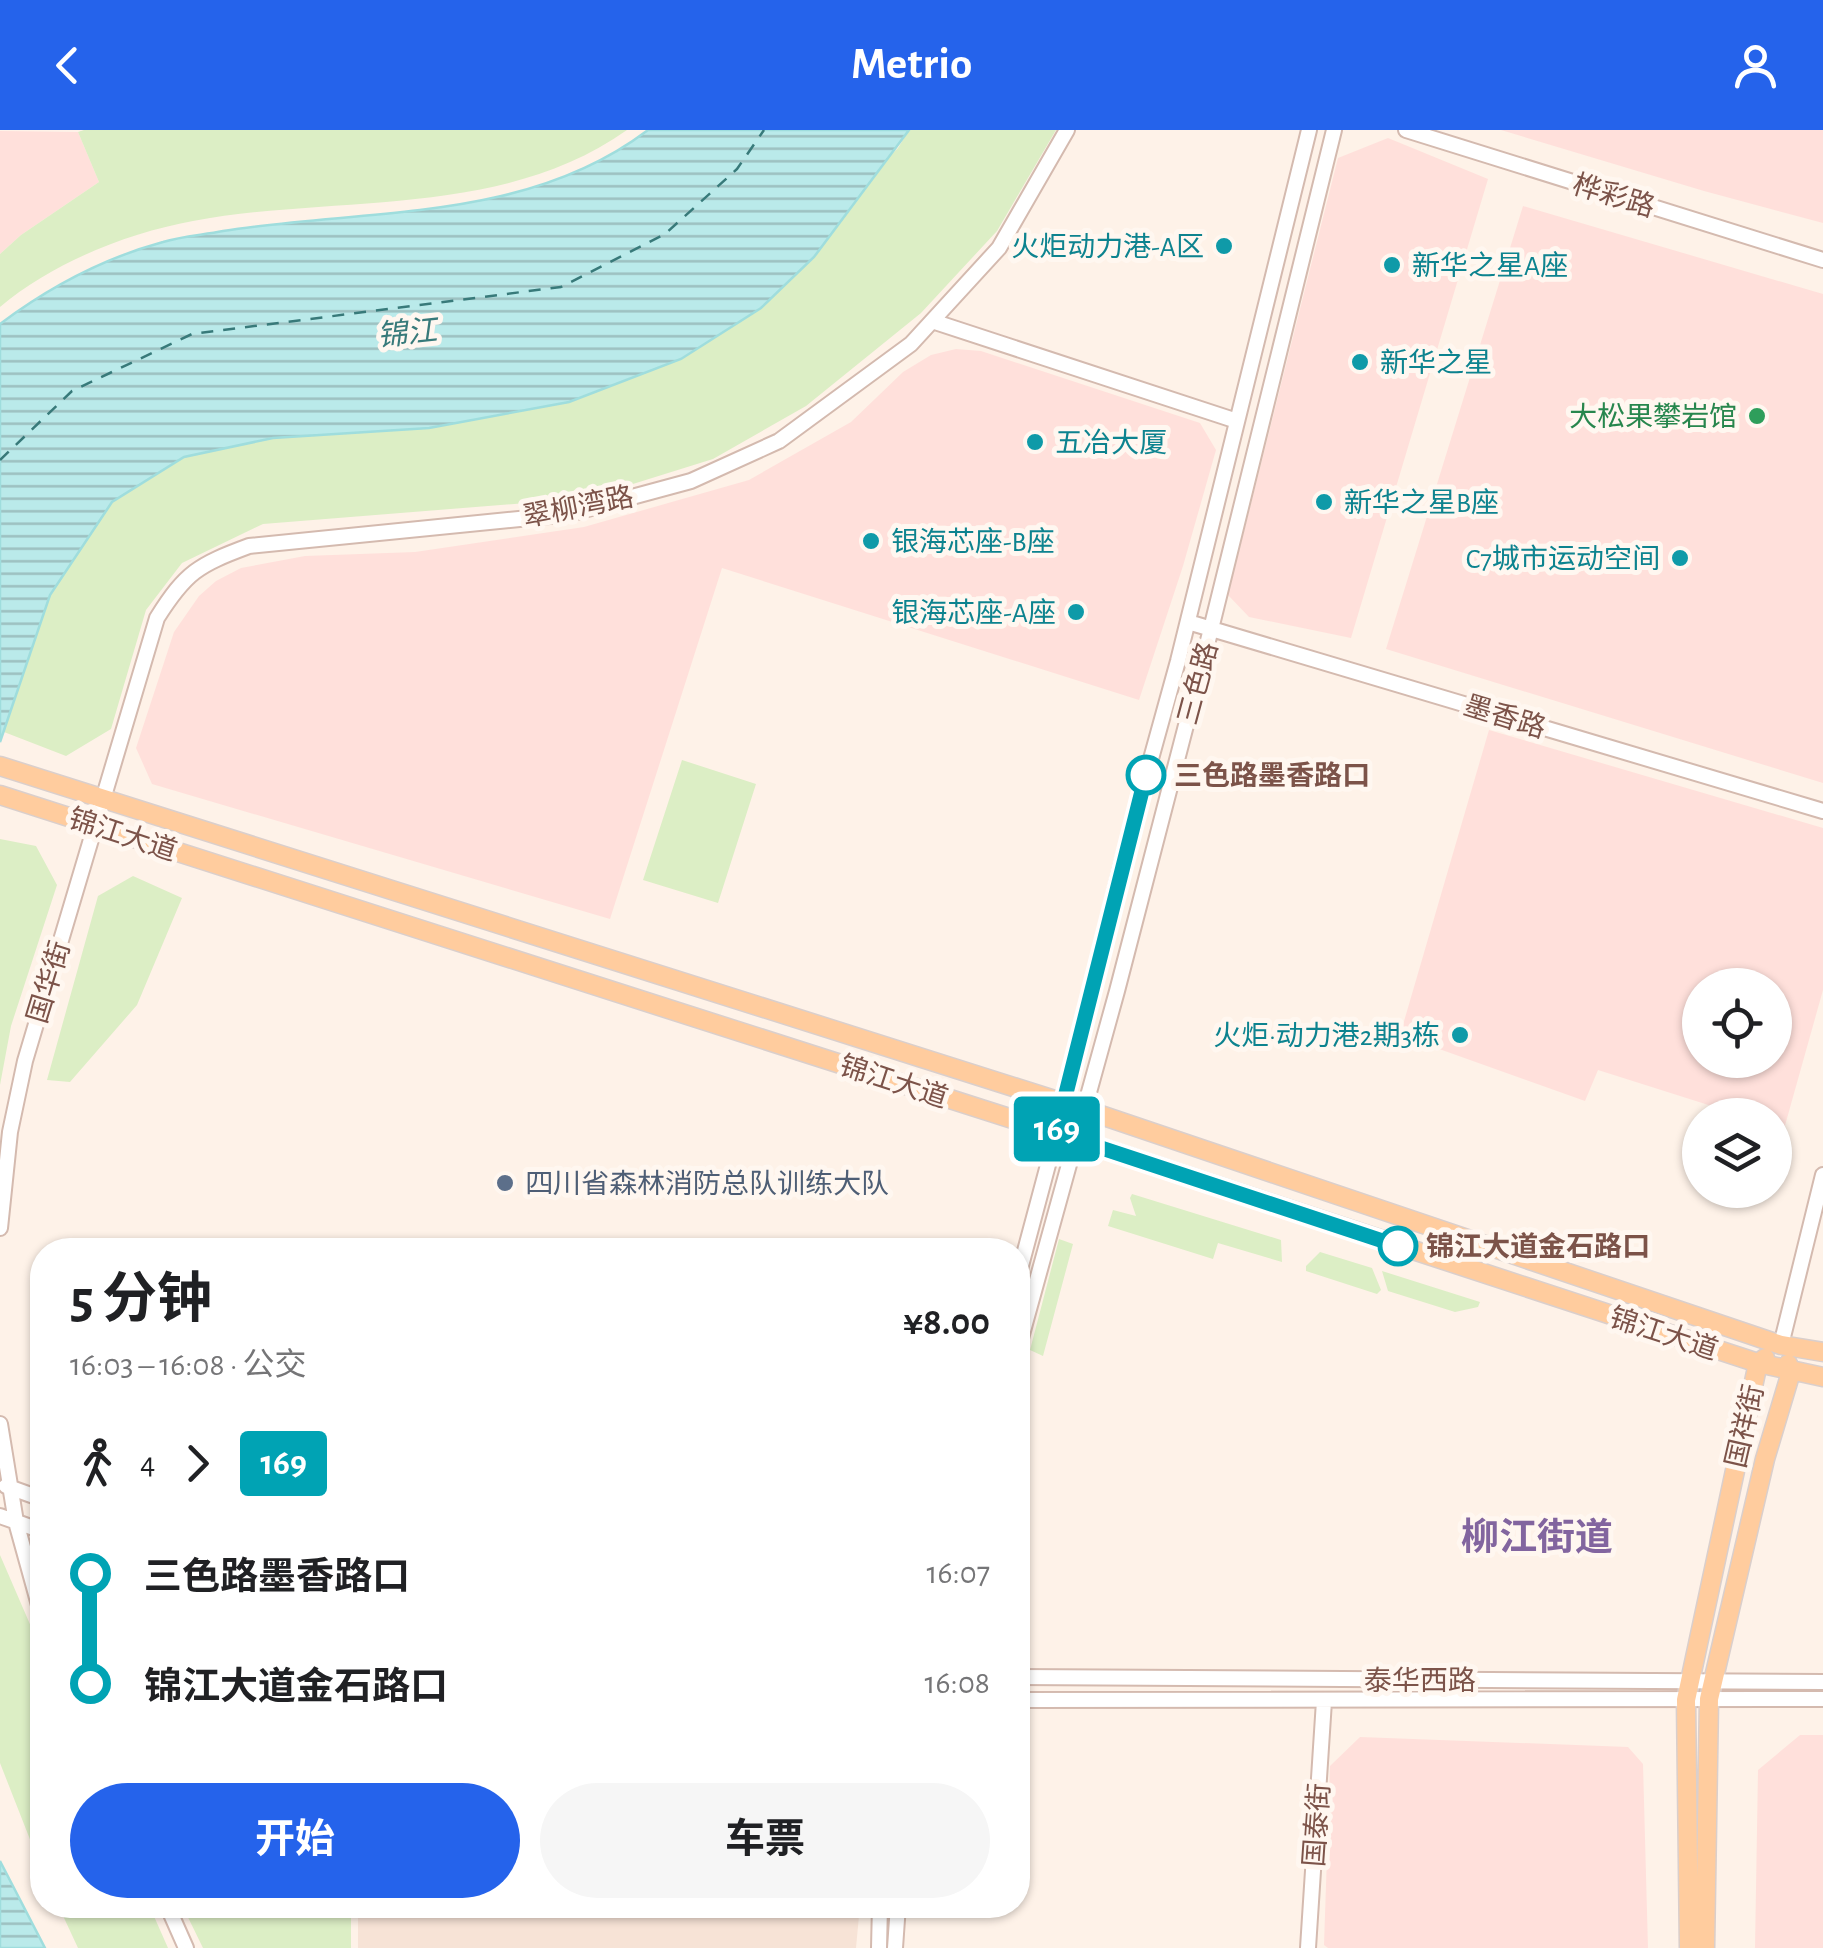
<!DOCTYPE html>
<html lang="zh">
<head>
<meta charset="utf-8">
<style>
  :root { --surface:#fff; --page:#f6f6f6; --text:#202124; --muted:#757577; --accent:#2563eb }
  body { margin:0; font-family:"Alegreya Sans","Noto Sans SC",sans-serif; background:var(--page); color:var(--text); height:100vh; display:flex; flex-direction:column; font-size:38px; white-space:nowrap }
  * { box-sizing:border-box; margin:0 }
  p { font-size:32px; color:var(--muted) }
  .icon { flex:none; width:55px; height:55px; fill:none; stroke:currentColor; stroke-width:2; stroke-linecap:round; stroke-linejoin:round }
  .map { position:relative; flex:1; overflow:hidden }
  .sheet { position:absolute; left:30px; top:1108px; width:1000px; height:680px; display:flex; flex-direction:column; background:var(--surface); border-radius:40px; box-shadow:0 2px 8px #0004 }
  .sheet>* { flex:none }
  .badge { padding:0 20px; border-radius:8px; font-size:35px; line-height:65px }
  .tools { position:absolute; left:1682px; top:838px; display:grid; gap:20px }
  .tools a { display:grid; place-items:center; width:110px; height:110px; border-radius:50%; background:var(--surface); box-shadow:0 2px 8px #0004; font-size:50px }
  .map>.badge { position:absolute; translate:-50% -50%; box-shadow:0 0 0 5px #fff }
  .legs { display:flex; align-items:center; gap:15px; height:110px; padding:0 40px; font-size:32px }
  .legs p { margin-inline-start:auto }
  .summary { display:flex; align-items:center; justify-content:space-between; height:170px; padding:0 40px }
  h1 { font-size:55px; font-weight:700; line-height:75px }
  .button { display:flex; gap:20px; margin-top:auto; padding:20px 40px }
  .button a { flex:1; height:115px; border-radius:60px; background:var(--accent); color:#fff; font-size:40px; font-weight:700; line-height:115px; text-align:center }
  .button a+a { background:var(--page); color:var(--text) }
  ul { padding:0 40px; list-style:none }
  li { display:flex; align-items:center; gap:35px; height:110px; font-size:38px }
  li i { display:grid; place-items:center; width:15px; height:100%; margin:0 12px; background:currentColor }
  li i::after { content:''; width:25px; height:25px; margin:-12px; border:8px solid; border-radius:50%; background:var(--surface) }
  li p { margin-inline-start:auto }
  li:first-child i { background:linear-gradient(#0000 50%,currentColor 0) }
  li:last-child i { background:linear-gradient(currentColor 50%,#0000 0) }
  header { display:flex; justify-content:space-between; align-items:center; height:130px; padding:0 40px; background:var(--accent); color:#fff; font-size:45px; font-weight:700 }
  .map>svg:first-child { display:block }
</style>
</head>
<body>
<header><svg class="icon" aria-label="back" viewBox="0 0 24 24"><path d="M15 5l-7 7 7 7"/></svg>Metrio<svg class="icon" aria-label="person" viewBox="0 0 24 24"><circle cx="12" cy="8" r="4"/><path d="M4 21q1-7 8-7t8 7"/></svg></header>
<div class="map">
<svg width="1823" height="1818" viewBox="0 0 1823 1818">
  <defs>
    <pattern id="water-rules" width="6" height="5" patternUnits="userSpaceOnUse" patternTransform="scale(2.5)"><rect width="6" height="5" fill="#baeaea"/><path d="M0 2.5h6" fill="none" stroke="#9cc0c0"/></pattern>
  </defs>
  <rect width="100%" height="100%" fill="#fef2e8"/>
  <path fill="#f7e3d6" d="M358 1775H860L856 1818H358Z"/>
  <path fill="#ffe0db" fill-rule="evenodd" d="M1501 0H1823V93L1704 61Z
    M0 1 78 2 99 52 21 105 0 124Z
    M1388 8 1488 49 1351 508 1249 487 1228 465 1338 28Z
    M1523 76 1823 164V653L1386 519Z
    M956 219 981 221 1200 293 1216 320 1183 436 1139 570 722 438 610 789 152 654 136 618 174 502 199 466 216 451 241 438 305 426 415 422 584 397 749 350 851 292 903 242 931 225Z
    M1489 600 1823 698V860L1784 999 1775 996V985H1740L1598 940 1585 971 1400 905ZM1700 855H1775V930H1700Z
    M1800 1605H1823V1818H1755L1758 1640Z
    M1360 1607 1628 1617 1643 1634 1648 1818H1328L1324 1815 1330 1636Z"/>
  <path fill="#dceec5" d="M84 0H627C502 89 337 64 193 91 127 103 52 133 0 177V124L21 105 99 52 78 2Z
    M909 0H1056L997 101 921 183 806 276 713 329 588 368 263 394 182 433 146 480 111 599 66 626 4 602 50 465 112 372 184 327 273 308 429 298 569 272 681 229 898 18Z
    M682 630 756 654 718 773 643 750Z
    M0 709 36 716 57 755 11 896 0 955Z
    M133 746 182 768 137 875 70 952 47 950 98 766Z
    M1132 1064 1281 1110 1282 1132 1218 1113 1213 1129 1108 1096 1113 1080 1136 1086 1130 1068Z
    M1059 1109 1073 1114 1043 1226 1030 1220Z
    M1320 1122 1372 1138 1381 1160 1377 1164 1306 1141V1136Z
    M1382 1141 1480 1172 1478 1177 1455 1182 1388 1161Z
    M0 1425 42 1522V1740L0 1633Z
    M58 1775H149L168 1818H78Z
    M182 1775H351V1818H203Z"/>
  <path fill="url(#water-rules)" stroke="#9fdddd" stroke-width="2.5" d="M648 0H909L814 127 761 178 681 229 569 272 429 298 273 308 184 327 112 372 50 465 0 612V194C48 158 104 128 163 112 182 106 203 105 223 101 367 78 526 93 648 0Z
    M0 1731 1 1733 45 1818H0Z"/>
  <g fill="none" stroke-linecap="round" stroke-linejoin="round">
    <path stroke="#387a7a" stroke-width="2.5" stroke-dasharray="12 10" stroke-linecap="butt" d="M0 330 72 261 192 204 561 157 665 104 737 39 764 0"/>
    <defs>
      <path id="minor" d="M1406 0 1823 130
        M932 191 1237 291
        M1188 492 1823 681
        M0 1098 10 1002 25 931 157 488C186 442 198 435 249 416L569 384 691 351 779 311 911 214 999 118 1067 0
        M1018 1147 1064 975 1120 741 1178 531 1309 0
        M1781 1215 1823 1045
        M1018 1219 1117 861 1211 499 1334 0
        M0 1294 16 1392 42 1486
        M6 1356 42 1369
        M0 1386 42 1401
        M1018 1547 1823 1552
        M1018 1570 1823 1569
        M167 1775 186 1818
        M879 1818 880 1775
        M895 1818 898 1775
        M1308 1818 1324 1571"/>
      <path id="major" d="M0 636 1083 979 1781 1215 1823 1222
        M0 665 1056 1003 1758 1233 1823 1247
        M1689 1818 1686 1570 1758 1233 1765 1228
        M1705 1818 1709 1569 1765 1329 1791 1242 1788 1234"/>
    </defs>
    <use href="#minor" stroke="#d4baaf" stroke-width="18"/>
    <use href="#major" stroke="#dacfcc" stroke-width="21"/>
    <use href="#minor" stroke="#fff" stroke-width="14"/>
    <use href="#major" stroke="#ffcc9e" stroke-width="18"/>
  </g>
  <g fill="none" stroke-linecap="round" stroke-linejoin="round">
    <defs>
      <path id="line-1" d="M1146 645 1056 1003 1398 1116"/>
    </defs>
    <use href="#line-1" stroke="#fff" stroke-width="22"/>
    <use href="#line-1" stroke="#00a3b4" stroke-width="15"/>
  </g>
  <g fill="#0f9aa8" stroke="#fff7f0" stroke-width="4">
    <circle cx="1224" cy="116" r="10"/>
    <circle cx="1392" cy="135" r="10"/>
    <circle cx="1360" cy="232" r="10"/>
    <circle cx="1035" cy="312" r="10"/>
    <circle cx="1324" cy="372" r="10"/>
    <circle cx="871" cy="411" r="10"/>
    <circle cx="1680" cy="428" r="10"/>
    <circle cx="1076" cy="482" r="10"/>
    <circle cx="1460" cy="905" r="10"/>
  </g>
  <circle fill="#2e9e5b" stroke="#fff7f0" stroke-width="4" cx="1757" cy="286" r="10"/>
  <g fill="#fff" stroke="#00a3b4" stroke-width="5">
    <circle cx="1146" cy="645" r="18"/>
    <circle cx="1398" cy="1116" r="18"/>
  </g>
  <circle fill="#5c6f8a" stroke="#fff7f0" stroke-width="4" cx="505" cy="1053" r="10"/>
  <g text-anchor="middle" stroke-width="10" stroke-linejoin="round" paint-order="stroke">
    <g font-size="28" fill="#7c5349" stroke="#fff7f0">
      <text transform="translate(1614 65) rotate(17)" y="10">桦彩路</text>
      <text transform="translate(578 376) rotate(-11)" y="10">翠柳湾路</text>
      <text transform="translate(1197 553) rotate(-75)" y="10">三色路</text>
      <text transform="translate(1505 586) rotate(17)" y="10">墨香路</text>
      <text transform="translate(123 704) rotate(18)" y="10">锦江大道</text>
      <text transform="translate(48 852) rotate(-73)" y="10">国华街</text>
      <text transform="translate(894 951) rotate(18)" y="10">锦江大道</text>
      <text transform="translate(1664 1203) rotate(18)" y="10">锦江大道</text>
      <text transform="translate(1744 1296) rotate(-77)" y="10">国祥街</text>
      <text x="1420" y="1560">泰华西路</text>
      <text transform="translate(1316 1695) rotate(-86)" y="10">国泰街</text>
    </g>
    <g font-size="28" fill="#0d838f" stroke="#fff7f0" text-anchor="start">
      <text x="1204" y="126" text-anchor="end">火炬动力港-A区</text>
      <text x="1412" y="145">新华之星A座</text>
      <text x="1380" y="242">新华之星</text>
      <text x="1055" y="322">五冶大厦</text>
      <text x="1344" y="382">新华之星B座</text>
      <text x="891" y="421">银海芯座-B座</text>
      <text x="1660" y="438" text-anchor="end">C7城市运动空间</text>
      <text x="1056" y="492" text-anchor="end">银海芯座-A座</text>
      <text x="1440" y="915" text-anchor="end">火炬·动力港2期3栋</text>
    </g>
    <g font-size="28" fill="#27864d" stroke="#fff7f0" text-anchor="end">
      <text x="1737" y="296">大松果攀岩馆</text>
    </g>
    <g font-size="28" font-weight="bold" fill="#7c5349" stroke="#fff7f0" text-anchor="start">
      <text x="1174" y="655">三色路墨香路口</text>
      <text x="1426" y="1126">锦江大道金石路口</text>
    </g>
    <g font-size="28" fill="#4e5e75" stroke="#fff7f0" text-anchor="start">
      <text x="525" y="1063">四川省森林消防总队训练大队</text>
    </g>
    <g font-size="30" font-style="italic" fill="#387a7a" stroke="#fff7f0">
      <text transform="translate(407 203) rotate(-6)" y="10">锦江</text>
    </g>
    <g font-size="38" font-weight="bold" fill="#82659f" stroke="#fff7f0">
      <text x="1537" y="1420">柳江街道</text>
    </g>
  </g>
</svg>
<div class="tools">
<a><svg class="icon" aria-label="locate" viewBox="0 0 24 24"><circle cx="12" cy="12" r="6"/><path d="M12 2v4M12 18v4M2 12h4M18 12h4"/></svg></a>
<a><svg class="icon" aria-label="layers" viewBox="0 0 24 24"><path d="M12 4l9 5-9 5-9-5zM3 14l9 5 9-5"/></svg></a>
</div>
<b class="badge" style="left:1057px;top:999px;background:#00a3b4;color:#fff">169</b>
<section class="sheet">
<div class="summary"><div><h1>5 分钟</h1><p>16:03 – 16:08 · 公交</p></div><b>¥8.00</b></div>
<div class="legs"><svg class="icon" aria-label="walk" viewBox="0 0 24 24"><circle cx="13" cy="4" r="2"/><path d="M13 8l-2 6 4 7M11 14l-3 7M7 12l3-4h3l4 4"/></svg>4<svg class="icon" aria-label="forward" viewBox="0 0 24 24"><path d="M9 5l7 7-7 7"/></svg><b class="badge" style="background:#00a3b4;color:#fff">169</b></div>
<ul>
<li><i style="color:#00a3b4"></i><b>三色路墨香路口</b><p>16:07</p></li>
<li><i style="color:#00a3b4"></i><b>锦江大道金石路口</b><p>16:08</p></li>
</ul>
<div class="button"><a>开始</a><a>车票</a></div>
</section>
</div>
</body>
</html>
